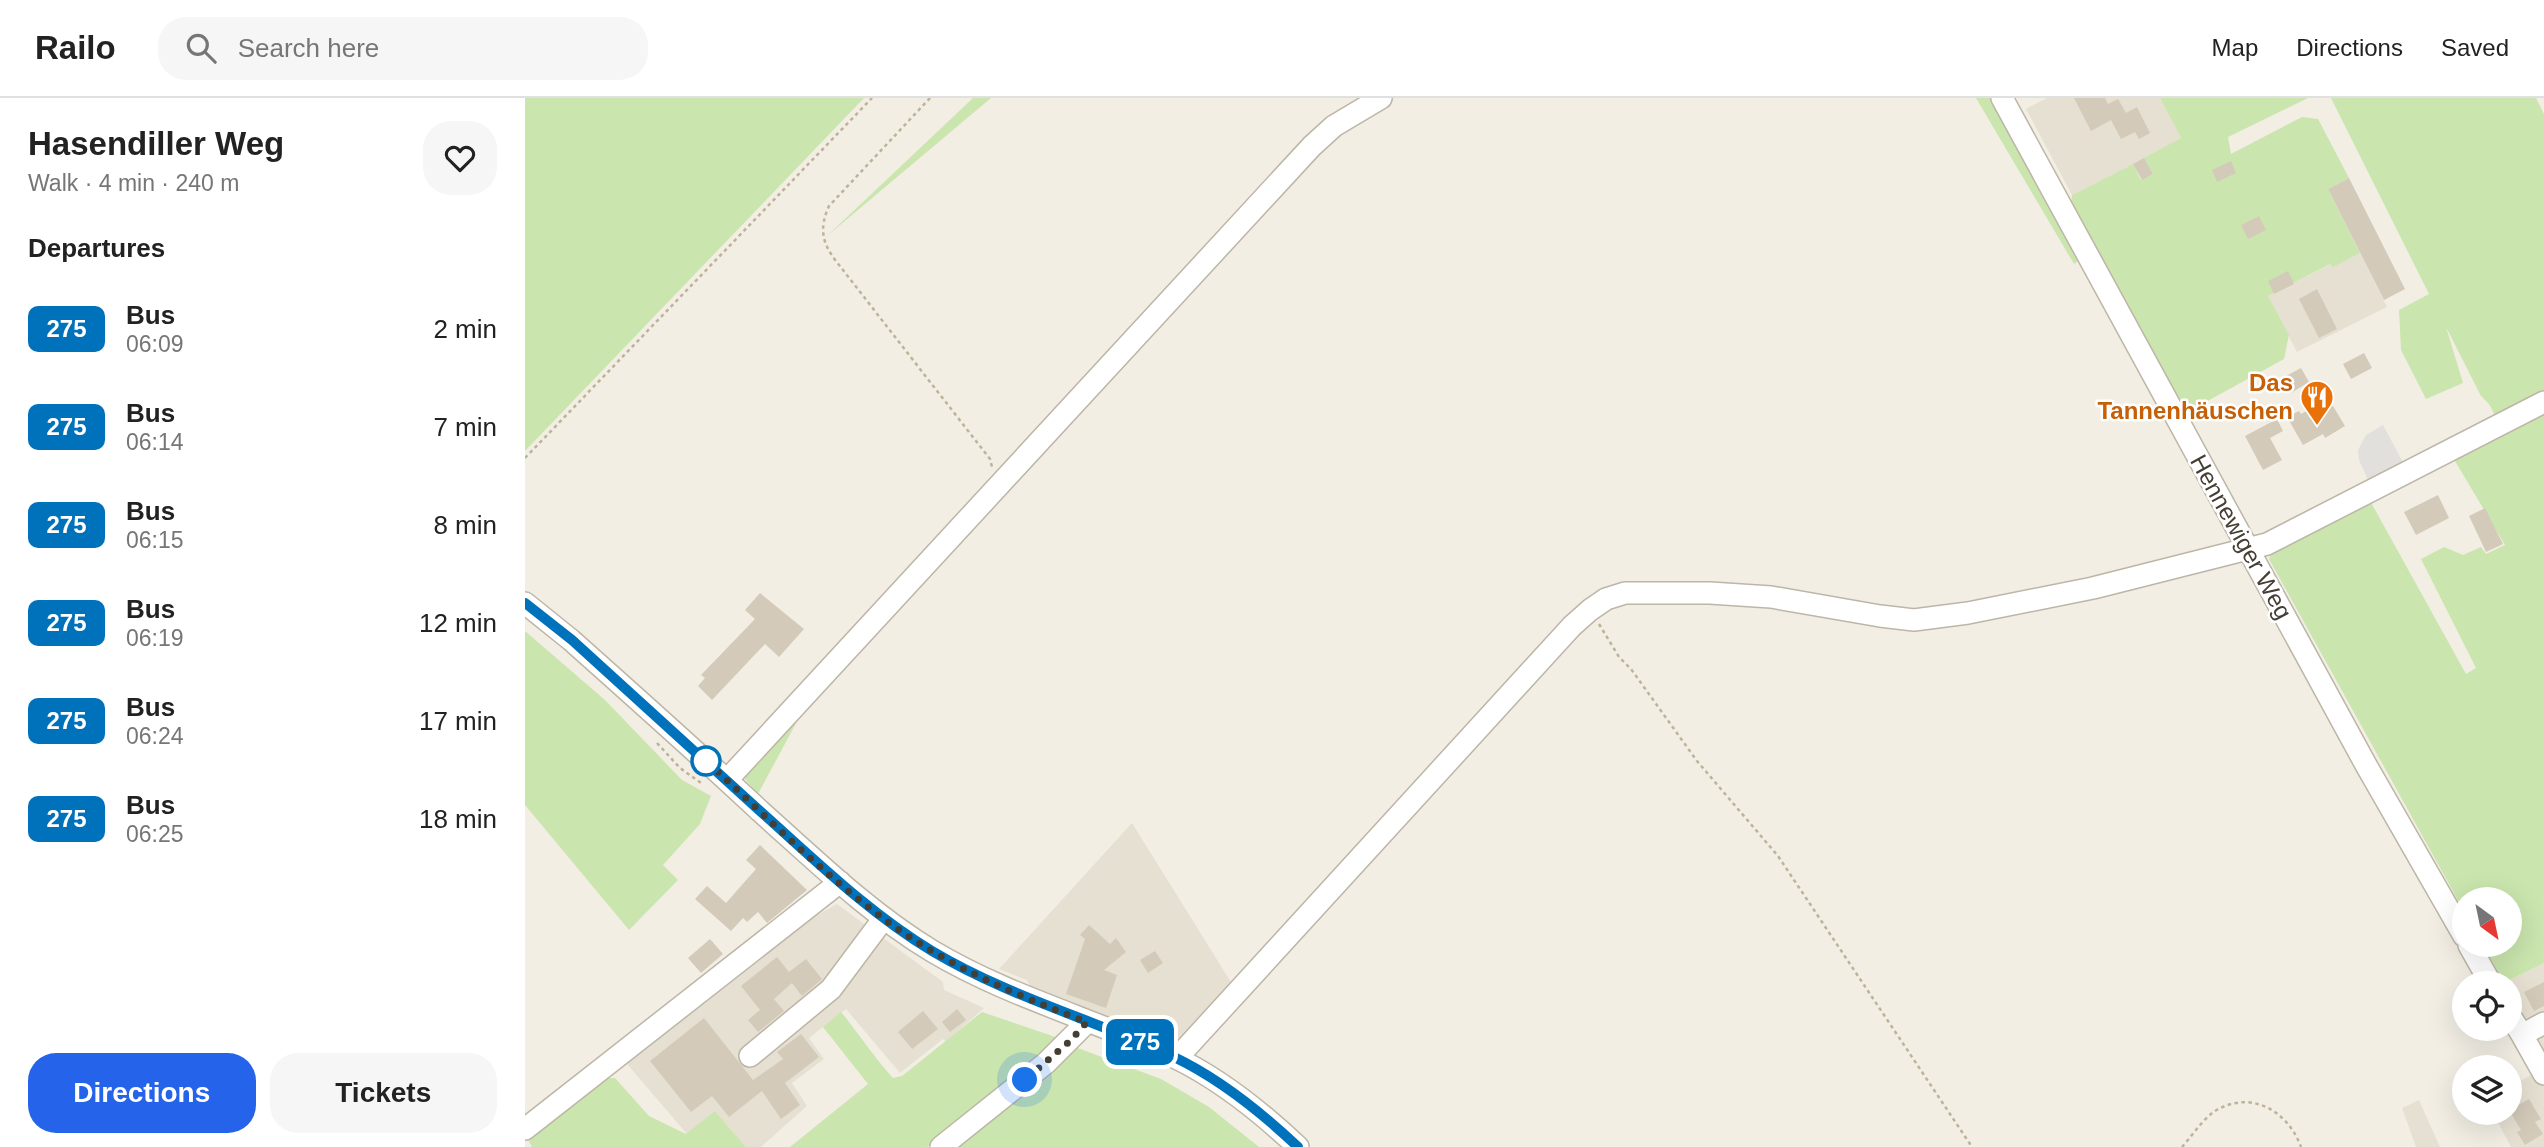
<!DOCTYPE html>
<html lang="en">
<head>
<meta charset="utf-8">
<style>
  :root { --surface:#fff; --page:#f6f6f6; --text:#222; --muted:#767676; --line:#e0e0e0; --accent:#2563eb }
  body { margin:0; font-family:Helvetica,sans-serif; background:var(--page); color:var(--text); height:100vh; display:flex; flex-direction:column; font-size:26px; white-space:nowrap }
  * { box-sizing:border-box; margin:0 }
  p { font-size:23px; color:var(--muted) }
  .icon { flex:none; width:38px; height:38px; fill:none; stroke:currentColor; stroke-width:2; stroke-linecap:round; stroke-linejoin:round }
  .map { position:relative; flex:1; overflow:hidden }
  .sheet { display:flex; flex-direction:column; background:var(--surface); width:525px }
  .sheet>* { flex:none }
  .badge { padding:0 14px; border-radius:10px; font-size:24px; line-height:46px }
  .needle { width:46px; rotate:147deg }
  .fabs { position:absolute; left:1927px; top:789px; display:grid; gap:14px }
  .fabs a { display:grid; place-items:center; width:70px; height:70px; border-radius:50%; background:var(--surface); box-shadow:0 7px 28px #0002; font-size:35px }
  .you { position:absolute; width:35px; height:35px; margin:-18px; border:5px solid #fff; border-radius:50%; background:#1a73e8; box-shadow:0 0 0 10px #1a73e833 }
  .map>.badge { position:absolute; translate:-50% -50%; box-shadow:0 0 0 4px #fff }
  h2 { padding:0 28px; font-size:26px; line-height:63px }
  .round { display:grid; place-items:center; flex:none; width:74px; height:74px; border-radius:28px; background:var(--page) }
  .summary { display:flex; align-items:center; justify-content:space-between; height:119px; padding:0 28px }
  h1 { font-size:33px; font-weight:800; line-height:52px }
  .action { display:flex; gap:14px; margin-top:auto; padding:14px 28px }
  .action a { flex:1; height:80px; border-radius:28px; background:var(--accent); color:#fff; font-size:28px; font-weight:800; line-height:80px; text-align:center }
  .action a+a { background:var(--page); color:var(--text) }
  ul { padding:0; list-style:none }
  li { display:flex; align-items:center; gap:21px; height:98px; padding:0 28px }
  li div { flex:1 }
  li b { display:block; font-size:26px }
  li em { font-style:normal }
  li .badge { min-width:77px; font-weight:700; text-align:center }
  header { display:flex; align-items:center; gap:42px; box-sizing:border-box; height:98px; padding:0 35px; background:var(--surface); border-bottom:2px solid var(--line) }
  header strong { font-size:33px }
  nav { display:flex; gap:38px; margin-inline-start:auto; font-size:24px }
  .search { width:490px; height:63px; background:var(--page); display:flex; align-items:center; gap:18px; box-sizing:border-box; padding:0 24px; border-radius:28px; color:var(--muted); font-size:26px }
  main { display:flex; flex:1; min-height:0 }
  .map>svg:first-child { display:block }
</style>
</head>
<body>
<header>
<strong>Railo</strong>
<div class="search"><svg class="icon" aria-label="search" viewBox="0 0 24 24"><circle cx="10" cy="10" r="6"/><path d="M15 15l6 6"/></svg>Search here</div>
<nav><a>Map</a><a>Directions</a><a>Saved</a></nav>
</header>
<main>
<section class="sheet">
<div class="summary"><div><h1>Hasendiller Weg</h1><p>Walk · 4 min · 240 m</p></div><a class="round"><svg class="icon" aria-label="heart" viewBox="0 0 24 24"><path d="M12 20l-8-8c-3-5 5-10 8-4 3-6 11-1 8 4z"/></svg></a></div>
<h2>Departures</h2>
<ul>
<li><span class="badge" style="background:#0072bc;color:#fff">275</span><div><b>Bus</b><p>06:09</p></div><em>2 min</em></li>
<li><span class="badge" style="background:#0072bc;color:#fff">275</span><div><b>Bus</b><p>06:14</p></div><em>7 min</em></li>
<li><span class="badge" style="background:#0072bc;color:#fff">275</span><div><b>Bus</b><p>06:15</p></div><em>8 min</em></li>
<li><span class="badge" style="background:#0072bc;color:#fff">275</span><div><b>Bus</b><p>06:19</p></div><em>12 min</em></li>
<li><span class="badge" style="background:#0072bc;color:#fff">275</span><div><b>Bus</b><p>06:24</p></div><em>17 min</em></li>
<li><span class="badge" style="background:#0072bc;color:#fff">275</span><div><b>Bus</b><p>06:25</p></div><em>18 min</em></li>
</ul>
<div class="action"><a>Directions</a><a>Tickets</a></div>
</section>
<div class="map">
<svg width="2019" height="1049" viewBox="0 0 2019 1049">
  <rect width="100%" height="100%" fill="#f2eee4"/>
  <path fill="#e6e0d2" d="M1522 0H1635L1656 40 1620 60 1628 76 1617 82 1608 66 1547 97 1501 11Z
    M1835 155 1862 209 1772 254 1743 198 1806 166 1808 168Z
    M607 725 709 889 656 947 507 892 502 882 474 871Z
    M312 806 418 884 419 892 459 910 421 944 418 941 375 975 321 911 284 940 299 961 267 985 282 1008 236 1049H221L190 1013 162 1036 102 966 285 821Z
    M2019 865V1049H1986L1968 1015H1984L1985 989 2008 976 1981 931H1984V886L1980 885Z
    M1894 1002 1915 1049H1891L1877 1010Z"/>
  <path fill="#cae5ae" d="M0 0H339L0 353Z
    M448 0H466L302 138Z
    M1451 0H1465L1553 163 1549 166Z
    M1635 0H1783L1703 39 1706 56 1777 19 1793 21 1824 80 1803 91 1835 155 1808 169 1805 166 1743 198 1764 237 1759 261 1657 317 1546 107 1547 97 1608 66 1616 82 1628 76 1619 60 1656 40Z
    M1806 0H2011L2019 16V299L1973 323 1964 306 1956 298 1921 229 1938 285 1901 301 1876 252 1874 212 1904 196Z
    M2019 312V865L1979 885 1958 847H1984V802H1939V813L1744 461 1747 452 1844 401 1941 576 1951 570 1896 461 1919 449 1938 457 1956 449 1961 456 1980 447 1927 358Z
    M0 533 80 602 157 682 186 698 175 726 138 767 153 782 104 832 0 707Z
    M277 614 233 696 219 680 222 671Z
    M316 914C334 936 349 959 368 980L377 978 457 914 536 941 402 1049H265L343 986 298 929Z
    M550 949 636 981 684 1009 734 1049H425Z
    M82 980H90L124 1018 161 1036 190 1013 221 1049H7L4 1044 9 1033Z"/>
  <path fill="#e2e0dd" d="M1858 327 1881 370 1846 388 1834 362 1833 352 1841 337Z"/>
  <path fill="#d3caba" d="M1549 0H1580L1583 6 1593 1 1601 15 1612 9 1625 35 1614 41 1610 34 1596 41 1586 22 1566 33Z
    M1619 60 1628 76 1617 82 1608 66Z
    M1706 63 1711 75 1692 84 1687 72Z
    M1824 80 1880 191 1859 202 1803 91Z
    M1734 118 1741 132 1723 141 1716 127Z
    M1763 173 1769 186 1749 196 1743 183Z
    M1792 191 1812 231 1794 240 1774 201Z
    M1839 255 1847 270 1826 281 1818 266Z
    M1776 270 1784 284 1766 295 1757 280Z
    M1792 307 1795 311 1799 308 1801 311 1808 308 1820 328 1800 340 1798 336 1778 347 1762 319 1774 313 1776 316Z
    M1752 321 1758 333 1745 340 1757 362 1738 372 1720 338Z
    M1913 397 1924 420 1891 437 1879 414Z
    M1960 410 1978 446 1961 454 1944 418Z
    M235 495 279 531 254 559 240 546 187 602 173 588 180 580 176 577 230 521 220 512Z
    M235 747 282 792 242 825 233 814 222 824 218 820 206 833 170 801 182 788 201 805 231 771 221 762Z
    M564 827 585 846 591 840 601 854 579 872 592 877 581 910 541 896 560 841 555 837Z
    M185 841 198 856 176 875 163 860Z
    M630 853 638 865 623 875 615 862Z
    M252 859 264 874 281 861 297 881 277 898 267 885 249 901 259 913 233 934 223 922 235 912 216 888Z
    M2019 884V908L2009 913 1999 894Z
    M432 911 441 922 425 934 417 924Z
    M398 913 413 931 387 951 373 934Z
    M179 920 228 982 258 961 252 954 276 936 294 959 260 985 275 1007 256 1021 237 993 204 1019 187 998 166 1014 125 963Z
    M2004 1001 2016 1021 2010 1024 2018 1036 2000 1047 1992 1034 1996 1032 1984 1012Z"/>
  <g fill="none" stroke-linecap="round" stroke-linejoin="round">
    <defs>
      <path id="minor" d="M1477 0 1841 667 1939 838
        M0 505 46 542C110 599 173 655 235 713 290 762 344 815 407 853 484 899 569 921 649 959 695 981 736 1014 773 1049
        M202 682 787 48 809 28 856 0
        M1944 847 1966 886
        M1984 916 1997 937
        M2019 925 1997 937 2019 976
        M225 958 306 891 359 820
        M652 960 1047 528 1065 512 1081 501 1100 495H1185L1246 499 1355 518 1389 522 1443 515 1568 490 1742 446 2019 304
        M0 1031 315 784
        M416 1049 521 965 562 924"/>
    </defs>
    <use href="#minor" stroke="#bdb6a7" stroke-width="24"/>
    <path stroke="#beb299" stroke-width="2.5" stroke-dasharray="3.5 3.5" stroke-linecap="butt" d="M405 0 304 108C294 130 297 145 311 163L465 361 467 369
      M0 360 347 0
      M1074 526 1094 559 1106 571 1172 663 1253 758 1447 1049
      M132 645 155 670 176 685
      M1657 1049C1667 1038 1677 1022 1690 1013 1726 991 1763 1013 1776 1049"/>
    <use href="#minor" stroke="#fff" stroke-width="21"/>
  </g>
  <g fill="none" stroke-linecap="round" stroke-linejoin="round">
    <defs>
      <path id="line" d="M0 505 47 542C109 599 173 656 235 713 290 762 344 815 407 853 486 900 568 921 649 959 695 981 736 1014 773 1049"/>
    </defs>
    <use href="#line" stroke="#fff" stroke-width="16"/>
    <use href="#line" stroke="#0072bc" stroke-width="10"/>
    <path stroke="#443e34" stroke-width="7" stroke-dasharray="0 12.6" d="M181 663 178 660C250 726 323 803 407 853 456 882 509 904 562 924L545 943 500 982"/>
  </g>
  <defs>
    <symbol id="restaurant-pin" viewBox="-11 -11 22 30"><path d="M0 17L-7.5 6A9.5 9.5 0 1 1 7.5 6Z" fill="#e8710a" stroke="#fff"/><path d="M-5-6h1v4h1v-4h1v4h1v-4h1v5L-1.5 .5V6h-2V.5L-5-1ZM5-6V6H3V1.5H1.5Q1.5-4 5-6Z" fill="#fff"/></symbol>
  </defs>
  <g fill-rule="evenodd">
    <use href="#restaurant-pin" x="1773" y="280" width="38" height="52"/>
  </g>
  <circle fill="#fff" stroke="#0072bc" stroke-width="3.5" cx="181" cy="663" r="14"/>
  <g text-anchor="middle" stroke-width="5" stroke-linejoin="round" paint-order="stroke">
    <g font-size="24" font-weight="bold" fill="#c56008" stroke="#fff" text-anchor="end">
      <text x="1768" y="293">Das<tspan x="1768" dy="28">Tannenhäuschen</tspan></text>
    </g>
    <g font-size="24" fill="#443e34" stroke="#fff">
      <text transform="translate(1716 439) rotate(61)" y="8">Hennewiger Weg</text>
    </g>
  </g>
</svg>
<div class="fabs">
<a><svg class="needle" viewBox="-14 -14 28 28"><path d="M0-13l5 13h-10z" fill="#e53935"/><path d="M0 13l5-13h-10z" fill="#767676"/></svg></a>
<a><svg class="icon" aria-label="locate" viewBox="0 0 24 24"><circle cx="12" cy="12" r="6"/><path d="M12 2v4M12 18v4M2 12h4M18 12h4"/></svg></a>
<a><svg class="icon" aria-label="layers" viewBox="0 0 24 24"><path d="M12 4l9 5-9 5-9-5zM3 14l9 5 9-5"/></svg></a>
</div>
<div class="you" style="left:500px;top:982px"></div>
<b class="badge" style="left:615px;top:944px;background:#0072bc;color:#fff">275</b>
</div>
</main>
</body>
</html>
